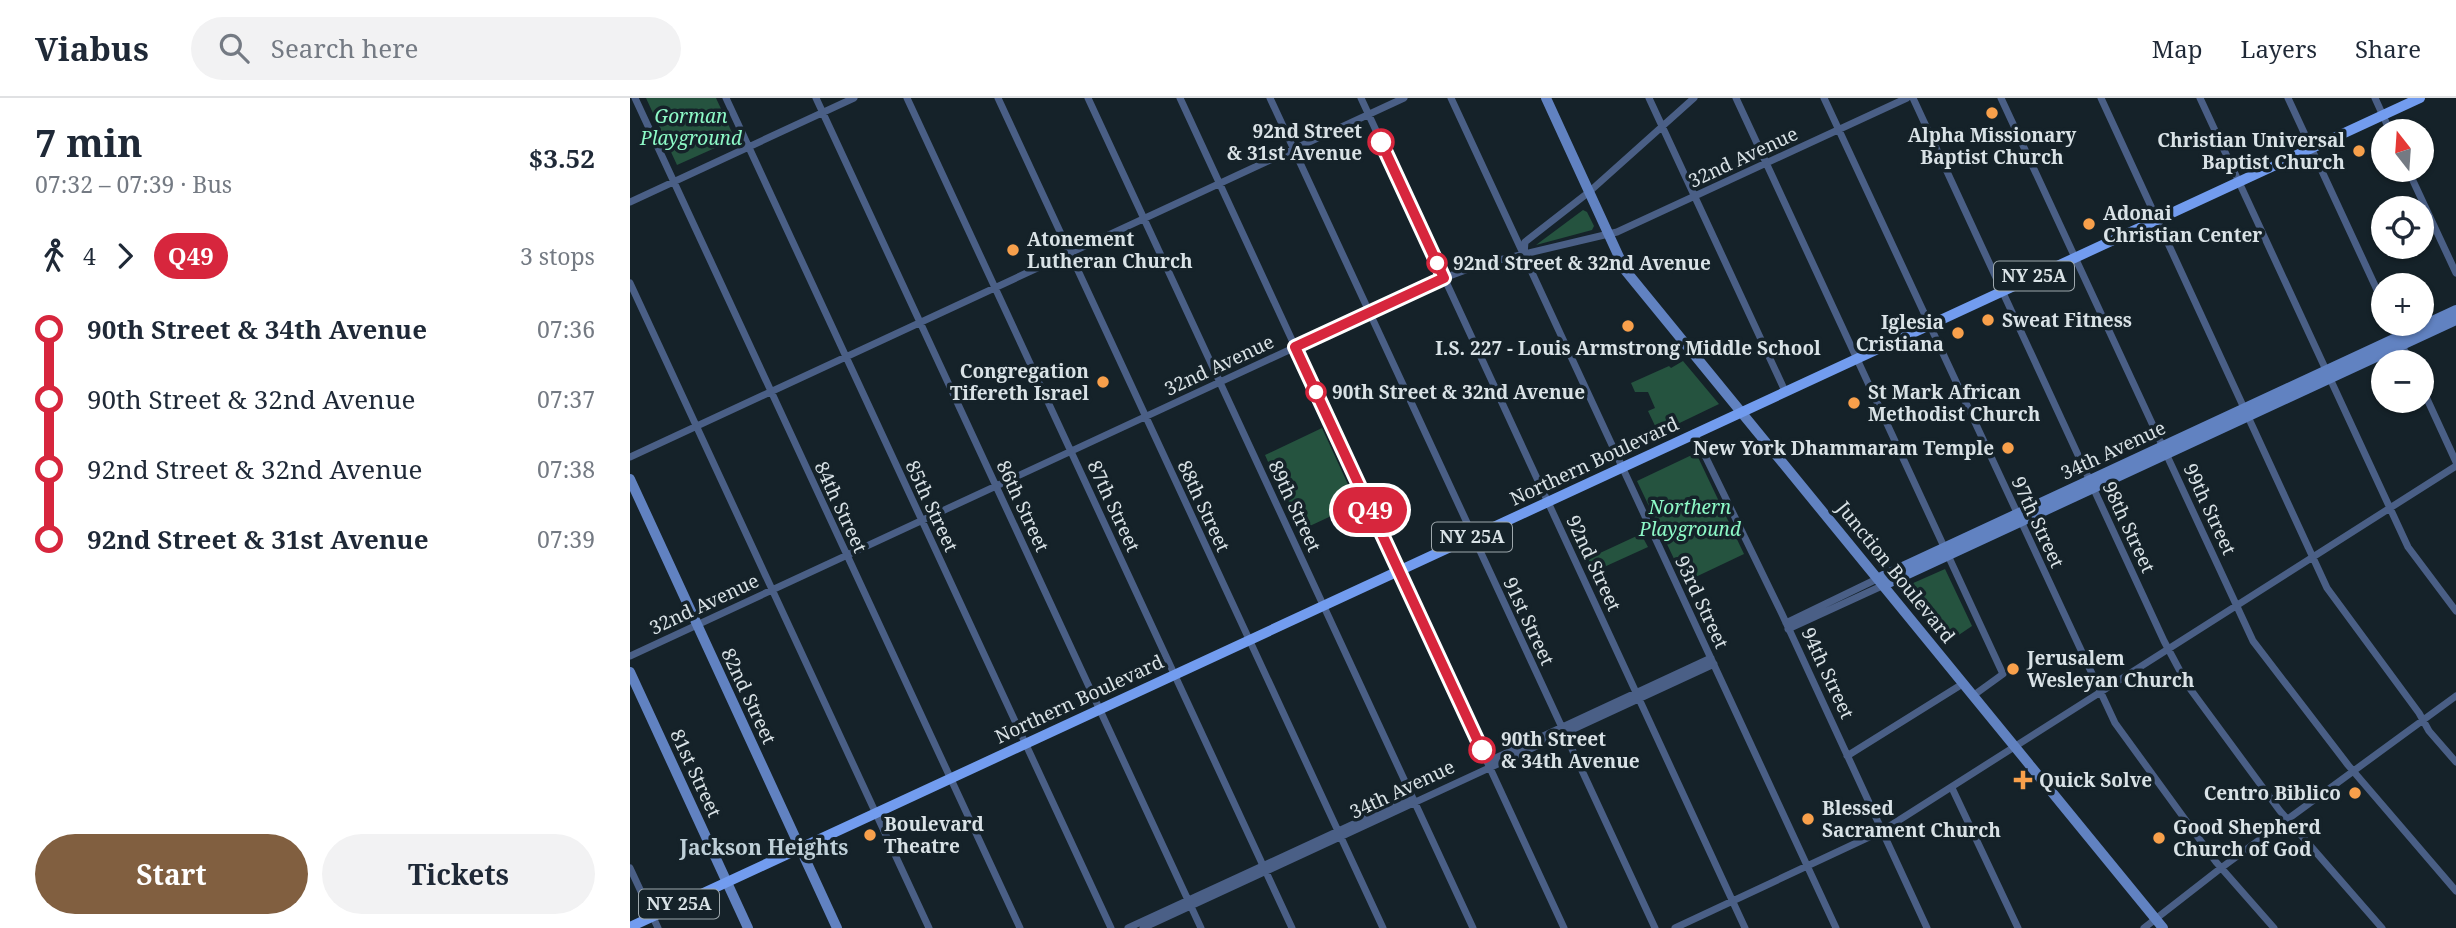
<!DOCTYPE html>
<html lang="en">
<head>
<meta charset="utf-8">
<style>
  :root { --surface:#fff; --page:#f2f2f3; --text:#1f2937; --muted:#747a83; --line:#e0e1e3; --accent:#815f40 }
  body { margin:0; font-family:"Noto Serif",serif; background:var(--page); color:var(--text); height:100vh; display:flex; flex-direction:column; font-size:26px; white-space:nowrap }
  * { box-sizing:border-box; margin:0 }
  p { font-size:23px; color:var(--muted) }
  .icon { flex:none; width:38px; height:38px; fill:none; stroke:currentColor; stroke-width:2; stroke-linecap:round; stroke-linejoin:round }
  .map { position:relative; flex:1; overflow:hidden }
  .details { display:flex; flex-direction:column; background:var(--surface); width:630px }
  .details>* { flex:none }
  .badge { padding:0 14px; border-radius:23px; font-size:24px; line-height:46px }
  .needle { width:46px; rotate:343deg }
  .controls { position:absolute; left:1741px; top:21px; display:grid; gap:14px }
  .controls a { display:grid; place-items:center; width:63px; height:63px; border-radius:50%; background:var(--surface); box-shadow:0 2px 5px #0004; font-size:35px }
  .map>.badge { position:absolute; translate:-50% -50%; box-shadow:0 0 0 4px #fff }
  .legs { display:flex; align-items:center; gap:10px; height:77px; padding:0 35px; font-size:23px }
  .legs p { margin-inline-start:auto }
  .summary { display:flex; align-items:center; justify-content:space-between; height:119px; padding:0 35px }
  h1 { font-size:38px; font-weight:700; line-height:52px }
  .button { display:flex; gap:14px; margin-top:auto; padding:14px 35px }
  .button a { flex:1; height:80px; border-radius:42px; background:var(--accent); color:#fff; font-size:28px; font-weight:700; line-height:80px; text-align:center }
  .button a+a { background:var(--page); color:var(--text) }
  ul { padding:0 35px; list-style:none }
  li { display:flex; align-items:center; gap:24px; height:70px; font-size:26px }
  li i { display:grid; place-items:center; width:10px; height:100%; margin:0 9px; background:currentColor }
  li i::after { content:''; width:18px; height:18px; margin:-9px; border:5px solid; border-radius:50%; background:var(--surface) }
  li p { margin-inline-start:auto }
  li:first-child i { background:linear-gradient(#0000 50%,currentColor 0) }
  li:last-child i { background:linear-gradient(currentColor 50%,#0000 0) }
  header { display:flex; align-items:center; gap:42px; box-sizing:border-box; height:98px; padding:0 35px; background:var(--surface); border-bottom:2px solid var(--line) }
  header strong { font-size:33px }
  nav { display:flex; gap:38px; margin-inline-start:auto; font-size:24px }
  .search { width:490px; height:63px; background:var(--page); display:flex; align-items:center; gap:18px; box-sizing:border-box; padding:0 24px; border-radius:38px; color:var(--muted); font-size:26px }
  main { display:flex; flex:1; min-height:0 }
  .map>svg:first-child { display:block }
</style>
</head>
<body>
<header>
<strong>Viabus</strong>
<div class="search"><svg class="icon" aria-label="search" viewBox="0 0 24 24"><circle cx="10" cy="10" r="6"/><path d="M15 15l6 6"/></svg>Search here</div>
<nav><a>Map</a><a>Layers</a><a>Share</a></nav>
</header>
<main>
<section class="details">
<div class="summary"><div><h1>7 min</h1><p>07:32 – 07:39 · Bus</p></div><b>$3.52</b></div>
<div class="legs"><svg class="icon" aria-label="walk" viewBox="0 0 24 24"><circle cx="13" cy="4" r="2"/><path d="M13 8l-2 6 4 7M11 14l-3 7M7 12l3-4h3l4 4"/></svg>4<svg class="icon" aria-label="forward" viewBox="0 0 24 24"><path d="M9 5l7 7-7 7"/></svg><b class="badge" style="background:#d7263d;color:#fff">Q49</b><p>3 stops</p></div>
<ul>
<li><i style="color:#d7263d"></i><b>90th Street &amp; 34th Avenue</b><p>07:36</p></li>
<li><i style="color:#d7263d"></i><span>90th Street &amp; 32nd Avenue</span><p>07:37</p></li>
<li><i style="color:#d7263d"></i><span>92nd Street &amp; 32nd Avenue</span><p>07:38</p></li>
<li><i style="color:#d7263d"></i><b>92nd Street &amp; 31st Avenue</b><p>07:39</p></li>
</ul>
<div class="button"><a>Start</a><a>Tickets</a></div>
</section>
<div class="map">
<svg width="1826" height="830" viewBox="0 0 1826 830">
  <rect width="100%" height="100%" fill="#152229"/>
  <path fill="#25533f" d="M16 0H86L105 41 47 67Z
    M953 112 957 114 964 128 962 132 906 147Z
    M1053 263 1089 306 1033 333V326L1028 334 1018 313 1025 310 1018 294H1005L1001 285 1039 268 1041 270Z
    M692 330 727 406 669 433 635 357Z
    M1066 355 1114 456 1055 484 1007 383Z
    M1011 436 1018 449 963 474 957 461Z
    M1315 471 1342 528 1317 545 1272 490Z"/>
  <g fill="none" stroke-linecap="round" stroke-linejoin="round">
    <path stroke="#4a5f86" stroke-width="7" d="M5 0 390 830
      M96 0 481 830
      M186 0 571 830
      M277 0 662 830
      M368 0 753 830
      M458 0 843 830
      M550 0 934 830
      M640 0 1025 830
      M731 0 1115 830
      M821 0 1206 830
      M1019 0 1155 293
      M1106 0 1373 576 1344 597
      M1194 0 1485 625 1586 764 1644 830
      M1283 0 1534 543 1558 588 1650 713 1752 830
      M1371 0 1623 543 1718 667 1826 793
      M1471 0 1697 490 1789 615 1799 633 1826 664
      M1570 0 1778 449 1826 513
      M1658 0 1754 207
      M1745 0 1760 33
      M1778 72 1826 175
      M0 104 224 0
      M894 156 895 144 959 94 1064 0
      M0 185 299 830
      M1762 226 1780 264
      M1792 290 1826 364
      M1064 335 1152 516 1297 830
      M0 359 774 0
      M1156 525 1249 480
      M1158 531 1254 487
      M0 558 814 180 852 166 987 134 1277 0
      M1217 658 1334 585
      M857 664 1081 560
      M1322 690 1388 830
      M0 770 28 830
      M498 830 782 699
      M513 830 1084 566
      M1045 830 1252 733 1826 368
      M1514 830 1591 770 1826 598"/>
    <path stroke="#6182c1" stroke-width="10" d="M916 0 995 172 1533 830
      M0 381 207 830
      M1249 480 1826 212
      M1254 487 1826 222
      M0 574 118 830"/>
    <path stroke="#729cef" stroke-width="10" d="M0 829 1790 0"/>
  </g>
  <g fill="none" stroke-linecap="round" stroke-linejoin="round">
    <defs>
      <path id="line-1" d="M751 44 814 180 665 249 852 652"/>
    </defs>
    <use href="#line-1" stroke="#fff" stroke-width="16"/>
    <use href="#line-1" stroke="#d7263d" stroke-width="10"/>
  </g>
  <g fill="#f8a04b" stroke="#152229" stroke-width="2.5">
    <circle cx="1362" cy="15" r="7"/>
    <circle cx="1729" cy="53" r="7"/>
    <circle cx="1459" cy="126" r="7"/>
    <circle cx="383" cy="152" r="7"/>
    <circle cx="1358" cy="222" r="7"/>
    <circle cx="998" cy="228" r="7"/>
    <circle cx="1328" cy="235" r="7"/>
    <circle cx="473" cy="284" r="7"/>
    <circle cx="1224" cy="305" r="7"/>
    <circle cx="1378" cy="350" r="7"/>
    <circle cx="1383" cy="571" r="7"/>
    <path d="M1389.5 671.5h7v7h7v7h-7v7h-7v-7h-7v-7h7z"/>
    <circle cx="1725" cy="695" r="7"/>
    <circle cx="1178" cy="721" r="7"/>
    <circle cx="240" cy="737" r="7"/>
    <circle cx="1529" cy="740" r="7"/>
  </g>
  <g fill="#fff" stroke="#d7263d" stroke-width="3.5">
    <circle cx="751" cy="44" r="12"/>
    <circle cx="807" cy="165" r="9"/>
    <circle cx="686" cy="294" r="9"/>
    <circle cx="852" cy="652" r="12"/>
  </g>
  <g text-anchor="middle" stroke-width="7" stroke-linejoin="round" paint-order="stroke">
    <g fill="#152229" stroke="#9ea8ad" stroke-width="2">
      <rect x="1364" y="163.5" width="80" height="29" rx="5"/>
      <rect x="802" y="424.5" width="80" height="29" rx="5"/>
      <rect x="9" y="791.5" width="80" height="29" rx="5"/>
    </g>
    <g font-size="18" font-weight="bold" fill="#d9e2e6">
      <text x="1404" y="184">NY 25A</text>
      <text x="842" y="445">NY 25A</text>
      <text x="49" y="812">NY 25A</text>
    </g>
    <g font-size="19" font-style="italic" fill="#8df9c7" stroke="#152229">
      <text x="61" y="25">Gorman<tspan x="61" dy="22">Playground</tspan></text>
      <text x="1060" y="416">Northern<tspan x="1060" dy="22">Playground</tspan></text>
    </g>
    <g font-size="19" font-weight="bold" fill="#d9e2e6" stroke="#152229" text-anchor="start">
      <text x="732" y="40" text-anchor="end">92nd Street<tspan x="732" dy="22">&amp; 31st Avenue</tspan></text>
      <text x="823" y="172">92nd Street &amp; 32nd Avenue</text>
      <text x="702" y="301">90th Street &amp; 32nd Avenue</text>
      <text x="871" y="648">90th Street<tspan x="871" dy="22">&amp; 34th Avenue</tspan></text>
    </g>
    <g font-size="19" font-weight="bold" fill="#d9e2e6" stroke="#152229" text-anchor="start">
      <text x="1362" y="44" text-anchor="middle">Alpha Missionary<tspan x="1362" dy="22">Baptist Church</tspan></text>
      <text x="1715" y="49" text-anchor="end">Christian Universal<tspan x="1715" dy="22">Baptist Church</tspan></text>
      <text x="1473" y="122">Adonai<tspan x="1473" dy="22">Christian Center</tspan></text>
      <text x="397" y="148">Atonement<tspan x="397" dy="22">Lutheran Church</tspan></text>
      <text x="1372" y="229">Sweat Fitness</text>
      <text x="1314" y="231" text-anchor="end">Iglesia<tspan x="1314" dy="22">Cristiana</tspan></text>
      <text x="998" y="257" text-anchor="middle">I.S. 227 - Louis Armstrong Middle School</text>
      <text x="459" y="280" text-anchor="end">Congregation<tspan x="459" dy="22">Tifereth Israel</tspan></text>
      <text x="1238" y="301">St Mark African<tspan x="1238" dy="22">Methodist Church</tspan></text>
      <text x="1364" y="357" text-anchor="end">New York Dhammaram Temple</text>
      <text x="1397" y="567">Jerusalem<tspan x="1397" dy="22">Wesleyan Church</tspan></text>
      <text x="1409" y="689">Quick Solve</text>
      <text x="1711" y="702" text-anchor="end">Centro Biblico</text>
      <text x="1192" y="717">Blessed<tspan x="1192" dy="22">Sacrament Church</tspan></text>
      <text x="254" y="733">Boulevard<tspan x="254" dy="22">Theatre</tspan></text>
      <text x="1543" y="736">Good Shepherd<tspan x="1543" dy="22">Church of God</tspan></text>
    </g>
    <g font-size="19" fill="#d9e2e6" stroke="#152229">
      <text transform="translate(1113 59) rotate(-25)" y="7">32nd Avenue</text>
      <text transform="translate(589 267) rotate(-25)" y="7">32nd Avenue</text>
      <text transform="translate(1483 352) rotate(-25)" y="7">34th Avenue</text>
      <text transform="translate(964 363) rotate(-25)" y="7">Northern Boulevard</text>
      <text transform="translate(302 408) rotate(65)" y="7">85th Street</text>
      <text transform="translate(393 408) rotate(65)" y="7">86th Street</text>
      <text transform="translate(484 408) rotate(65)" y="7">87th Street</text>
      <text transform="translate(574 408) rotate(65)" y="7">88th Street</text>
      <text transform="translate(665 408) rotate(65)" y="7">89th Street</text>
      <text transform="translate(211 409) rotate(65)" y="7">84th Street</text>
      <text transform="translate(1580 411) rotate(65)" y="7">99th Street</text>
      <text transform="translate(1408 424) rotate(65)" y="7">97th Street</text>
      <text transform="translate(1499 429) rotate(65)" y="7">98th Street</text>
      <text transform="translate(964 465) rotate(65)" y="7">92nd Street</text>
      <text transform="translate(1266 474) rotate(51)" y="7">Junction Boulevard</text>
      <text transform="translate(1072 504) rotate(65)" y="7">93rd Street</text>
      <text transform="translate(74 506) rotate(-25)" y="7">32nd Avenue</text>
      <text transform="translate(899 523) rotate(65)" y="7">91st Street</text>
      <text transform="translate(1198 575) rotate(65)" y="7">94th Street</text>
      <text transform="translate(119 598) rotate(65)" y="7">82nd Street</text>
      <text transform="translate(449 601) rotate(-25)" y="7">Northern Boulevard</text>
      <text transform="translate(66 675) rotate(65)" y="7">81st Street</text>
      <text transform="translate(772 691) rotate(-25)" y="7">34th Avenue</text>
    </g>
    <g font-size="21" font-weight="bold" fill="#bfd0d8" stroke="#152229">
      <text x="134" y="757">Jackson Heights</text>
    </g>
  </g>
</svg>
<div class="controls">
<a><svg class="needle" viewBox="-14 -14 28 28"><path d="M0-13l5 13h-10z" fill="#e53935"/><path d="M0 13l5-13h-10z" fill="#747a83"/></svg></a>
<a><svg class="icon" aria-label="locate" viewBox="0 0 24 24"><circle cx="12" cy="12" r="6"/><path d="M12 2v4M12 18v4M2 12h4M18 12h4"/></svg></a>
<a>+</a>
<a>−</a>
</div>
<b class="badge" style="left:740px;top:412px;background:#d7263d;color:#fff">Q49</b>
</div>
</main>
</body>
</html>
